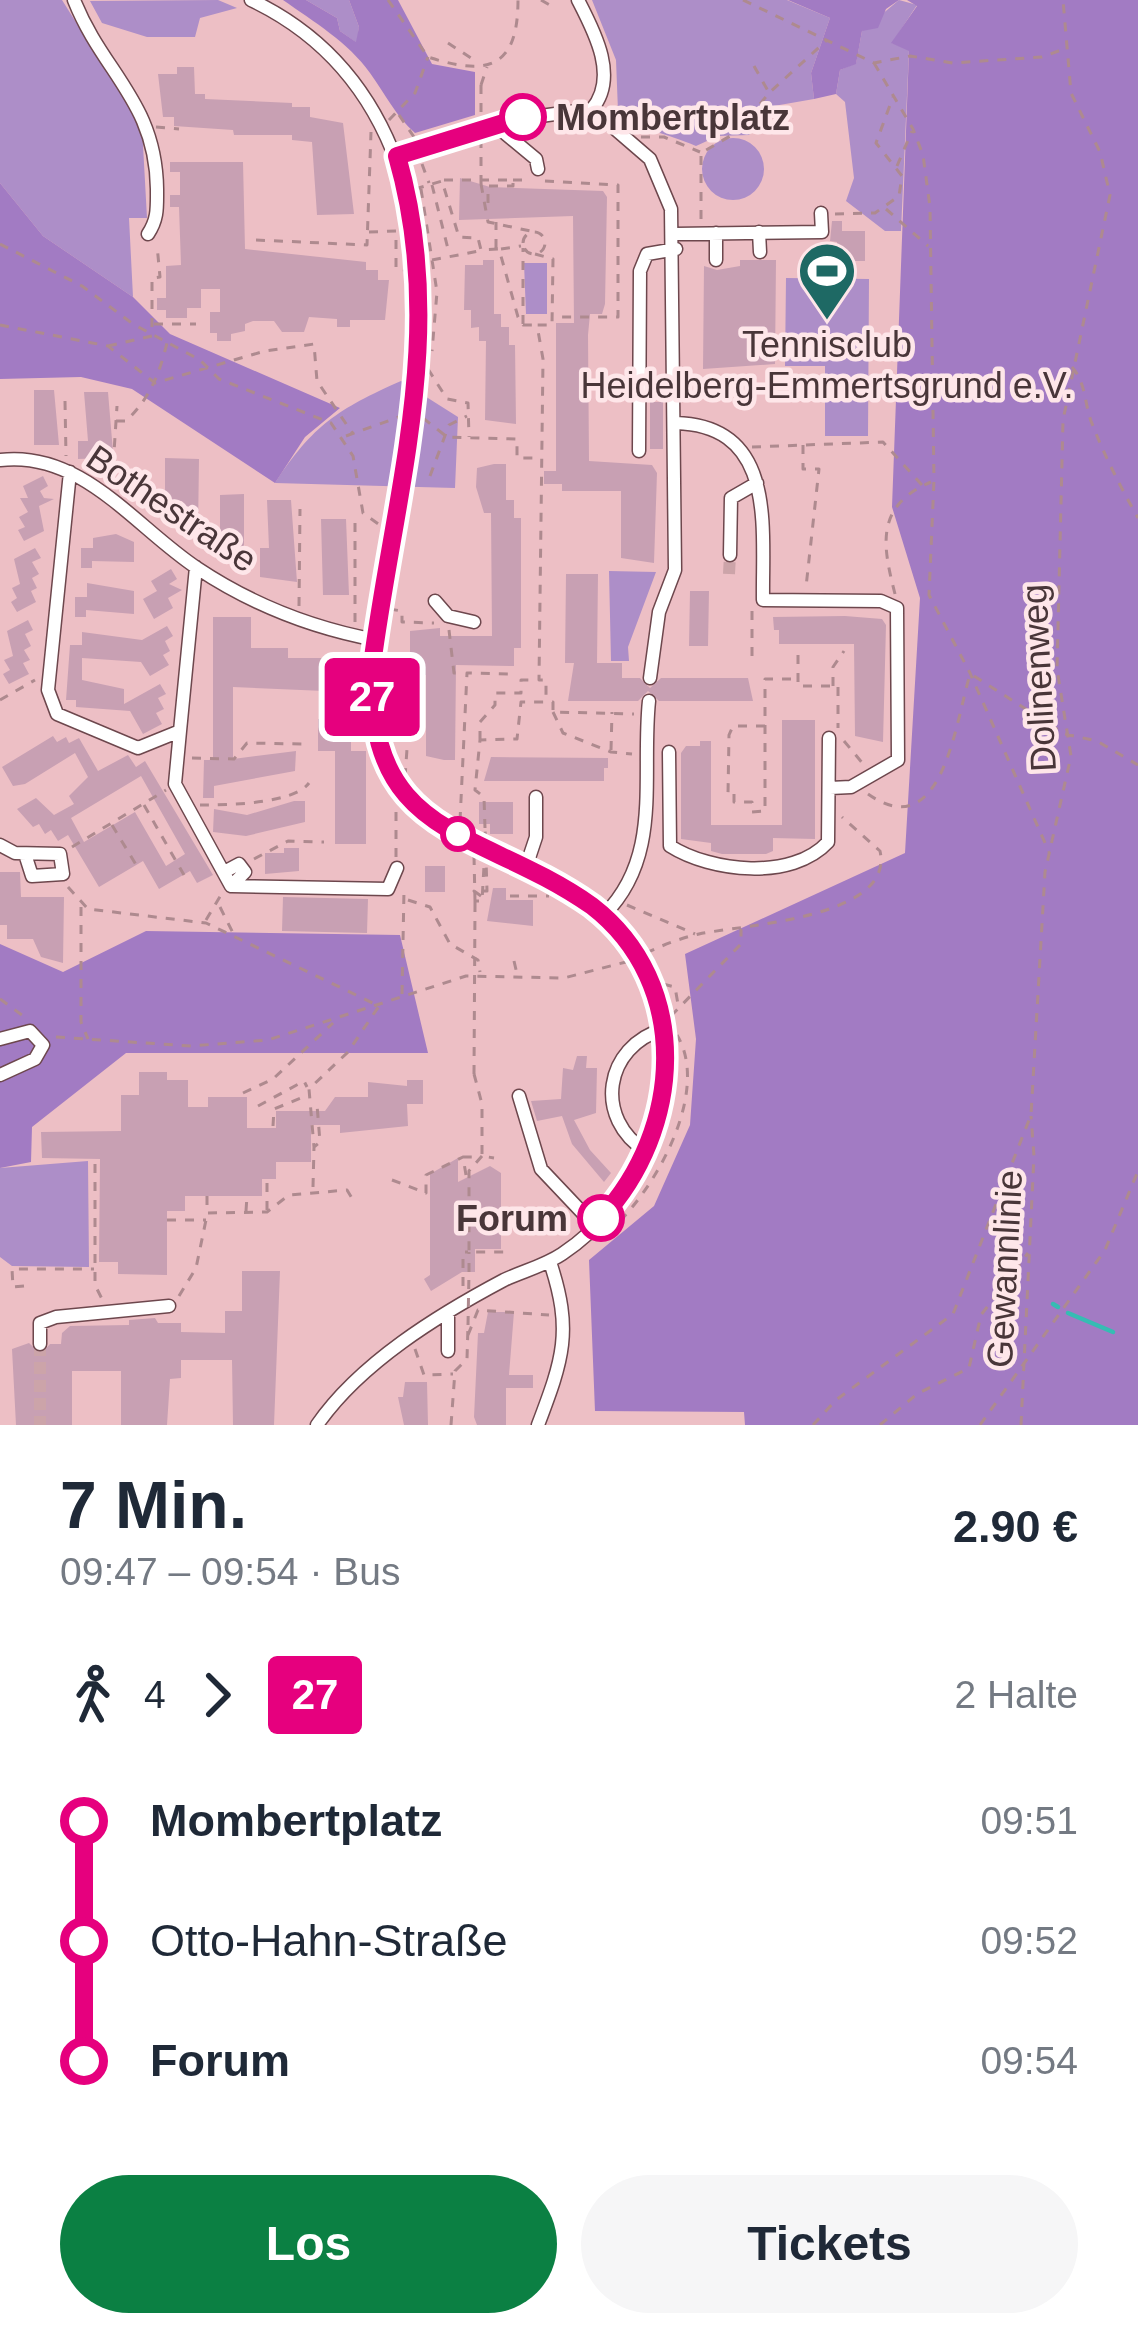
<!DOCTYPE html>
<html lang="de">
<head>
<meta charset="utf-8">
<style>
  :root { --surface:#fff; --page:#f6f6f7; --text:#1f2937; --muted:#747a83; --accent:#0b8043 }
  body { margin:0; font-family:Helvetica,sans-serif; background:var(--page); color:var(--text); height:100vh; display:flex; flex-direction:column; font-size:45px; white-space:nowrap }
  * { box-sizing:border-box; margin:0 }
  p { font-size:39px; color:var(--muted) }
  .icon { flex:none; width:66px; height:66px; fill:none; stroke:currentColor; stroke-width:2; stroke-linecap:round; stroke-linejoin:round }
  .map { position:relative; height:1425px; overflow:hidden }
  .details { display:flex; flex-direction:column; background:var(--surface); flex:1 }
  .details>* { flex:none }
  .badge { padding:0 24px; border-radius:9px; font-size:42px; line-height:78px }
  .map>.badge { position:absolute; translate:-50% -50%; box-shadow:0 0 0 6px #fff }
  .legs { display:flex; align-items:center; gap:18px; height:132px; padding:0 60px; font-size:39px }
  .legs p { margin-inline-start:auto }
  .summary { display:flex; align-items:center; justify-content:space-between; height:204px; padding:0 60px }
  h1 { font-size:66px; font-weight:600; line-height:90px }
  .button { display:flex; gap:24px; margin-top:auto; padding:24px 60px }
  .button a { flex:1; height:138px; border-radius:72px; background:var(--accent); color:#fff; font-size:48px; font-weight:600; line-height:138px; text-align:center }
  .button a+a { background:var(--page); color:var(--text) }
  ul { padding:0 60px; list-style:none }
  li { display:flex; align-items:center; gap:42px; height:120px; font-size:45px }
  li i { display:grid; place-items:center; width:18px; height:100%; margin:0 15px; background:currentColor }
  li i::after { content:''; width:30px; height:30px; margin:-15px; border:9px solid; border-radius:50%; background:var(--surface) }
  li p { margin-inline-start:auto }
  li:first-child i { background:linear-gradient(#0000 50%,currentColor 0) }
  li:last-child i { background:linear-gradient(currentColor 50%,#0000 0) }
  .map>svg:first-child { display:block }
</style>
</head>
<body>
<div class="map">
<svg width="1138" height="1425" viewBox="0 0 1138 1425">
  <rect width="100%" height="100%" fill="#edbfc5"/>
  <path fill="#ad8ec8" d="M0 0H62L142 127 147 218H129L133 297 43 236 0 183Z
    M218 0 237 8 200 18 195 37H147L102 23 90 1Z
    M306 0H349L359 27 357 43 340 31 337 18Z
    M592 0H787L830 18 811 73 814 99 768 107 749 135 718 136 696 146C664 132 646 133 618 111L616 60Z
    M899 0 917 5 892 43 909 50 901 231H885L846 201 854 178 845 102 836 94 840 70 856 63 862 31Z
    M702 169a31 31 0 1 1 62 0a31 31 0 1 1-62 0Z
    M524 263H547V314H526Z
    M786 278 869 279 868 436H825V366H785Z
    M401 381 458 417 455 488 275 483C313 425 338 409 401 381Z
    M609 571 656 572 628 647 629 661H611Z
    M88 1161 89 1267 12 1266 0 1257V1168Z"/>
  <path fill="#a27bc3" d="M283 0H306L337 18 340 31 356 42 359 27 349 0H398L432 64 475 72V115L415 133C395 115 386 95 370 73 348 42 314 22 283 0Z
    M788 0H899L886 9 878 28 862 31 856 64 840 70 836 94 814 99 811 73 830 18Z
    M907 0H1138V1425H745L744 1412 595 1411 589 1260 654 1206 690 1125 696 1039 685 954 905 853 920 598 892 507 909 51 891 43 917 6Z
    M0 183 43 236 133 297 170 334 340 408 305 437 275 483 132 389 81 377 0 379Z
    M146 931 400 935 428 1053H126L32 1127 31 1162 0 1168V944L63 972Z"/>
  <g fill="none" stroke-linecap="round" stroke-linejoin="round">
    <path stroke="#36bcb3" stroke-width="4.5" d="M1053 1304 1058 1307
      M1068 1313 1113 1332"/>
  </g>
  <path fill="#c8a0b3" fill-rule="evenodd" d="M177 67H194L195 94H205V99L292 103V107H310V117L343 123 354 214 317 215 312 142 292 140V135H234L233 130 174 126V117H163L158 74H177Z
    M170 162H243L245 249 366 262V270H378V280H389L385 320H350V327H337V319L309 317 304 332H282L274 321H253L245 324V331L231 334V341H217V333H210V312H220V289H201V308H187V318H166V310H157V298H166V266L181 265 179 207H170V195H180V172H170Z
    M460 178 490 187 603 191 607 197 605 304 602 314H590L588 335 589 461 652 465 657 473 654 563 621 558V491H562V484H544V471H556V323H574L573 216 459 220Z
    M832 221H842V231H865V261H837V242L830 241Z
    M483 260H494V314H501V327H509V345H515L516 424 485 420 486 341H479V327L471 328V310H464L465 265H483Z
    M740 260H776L775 364 703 369 704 266 717 270 740 266Z
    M34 390H54L59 445H34Z
    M84 392H108L115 476H103V458L78 459V441H88Z
    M650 402H663V449H650Z
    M165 458 199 459 198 531H186L182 501H165Z
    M494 464H506V500H514V518H521V648H514V666L456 665 455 760H444L426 756V675H419V663H410V631L440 628V636H492L491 513H484L476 487 477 468Z
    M43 476 48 486 40 491 44 498 54 499 39 506 44 531 24 541 18 530 25 527 19 517 28 512 20 498H28L23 486Z
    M244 494V552H220V495Z
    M267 500H291L297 582 260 577V548H269Z
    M321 519H346L349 595H323Z
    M116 534 134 542V562L92 561V568H81V548H93V538Z
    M35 548 41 558 32 562 39 574 32 578 37 588 31 591 36 602 17 612 11 602 17 598 12 588 20 584 14 559Z
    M171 569 177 579 169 584 182 590 168 598 173 608 154 619 143 599 157 591 151 581Z
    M566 574H598L597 663H622V678H640L650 688 661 678H748L753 701H659L648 691 638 701H568L574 663H565Z
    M87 583 134 591V614L86 610V617H75V597H87Z
    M690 591H709L708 646H689Z
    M845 616 882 619 886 625 883 742 855 736 854 644H779V630H774L773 617Z
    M213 617H251V648H288V658H348V692L233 687V759L296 751 295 771 214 786V798H203L204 760H213Z
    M28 620 33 630 25 634 31 646 24 650 30 660 23 663 29 674 9 684 3 674 10 670 4 660 13 656 7 631Z
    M167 626 173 636 165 641 170 651 163 655 169 665 150 676 141 662 82 658V680L124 689V704L160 684 166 694 158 698 164 709 156 713 162 724 143 734 130 711 76 707V700H66L70 645H82V632L142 640Z
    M318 719H351V751H366V844H335V751H318Z
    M782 720H815V839L773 838V851L766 854H722L711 851V843L681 839V753L686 746H700V741H711V825H782Z
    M53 736 57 742 66 737 69 743 79 738 98 771 128 755 136 767 145 761 213 875 197 883 190 871 159 889 143 861 99 887 68 835 58 841 51 830 45 834 39 824 33 827 17 809 36 798 54 815 74 804 69 796 88 777 75 753 25 784 13 786 2 767ZM141 776 185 854 166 866 135 812 84 842 71 818Z
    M491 757 608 758V768H604V781H484Z
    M294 801H305V822L246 836 213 832 214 809 247 815Z
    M479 802H513V834H490V824H479Z
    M284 848H299V871L265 874V853H284Z
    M425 866H445V892H425Z
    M0 872H20L21 897H64L63 963 41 957 33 939H7V925H0Z
    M493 888H506V900H533V926L487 921Z
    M283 897 368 899 367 933 282 931Z
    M577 1056H587L586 1068H597L596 1113 574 1120 590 1150 611 1173 604 1182 572 1144 562 1116 537 1121 531 1101 561 1099 563 1068 573 1070Z
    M139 1072H167V1080H188V1107H208V1097H247V1128H276V1111H325L335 1097H368V1082L407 1086V1080H423V1104H407L408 1126 340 1133V1125H311V1162H276V1179H262V1196H185V1211H167V1275L118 1274V1262H99L100 1159 42 1158 41 1132 121 1131V1095H139Z
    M458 1158V1182L490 1166 501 1173V1249H475V1272H462L431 1291 424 1279 430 1275V1174Z
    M242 1271H280L274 1425H233L232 1360H181V1378L170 1379 167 1425H121V1371H72V1425H16L12 1349 29 1343 41 1354 50 1344H61L62 1333 70 1326 129 1325V1320L155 1318 158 1323H181V1332L225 1333V1311H242Z
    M488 1312H514L509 1375H533V1388H506V1425H477L474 1417 478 1333H484Z
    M405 1382H427L428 1425H404L398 1397H403Z"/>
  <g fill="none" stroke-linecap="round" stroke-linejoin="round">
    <path stroke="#cca4a9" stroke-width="12" stroke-dasharray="12 6" stroke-linecap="butt" d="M729 574 730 555
      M40 1344V1425"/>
    <defs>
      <path id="minor" d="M74 0C103 73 156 102 157 189 157 208 158 219 148 234
        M251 0C401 71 437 237 415 388
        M578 0C594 31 619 77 592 109
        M495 125 536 159 538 169
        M397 156 511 120 592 109 650 159 671 209 675 570 659 612 650 678
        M759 232 760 252
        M675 234 822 232 821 213
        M716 260V233
        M676 423C777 426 762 527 763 600L881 601 897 608 898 760 851 787 830 788
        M639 451 640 271 647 254 676 249
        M0 460C82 450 135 527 197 568 251 604 312 628 376 640
        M70 472 48 690 57 714 138 748 180 731 196 567
        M402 477C389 571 327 762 433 823 495 858 561 878 616 926
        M730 555 731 498 757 483
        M435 601 448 616 474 622
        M180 731 175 784 231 886 245 872 239 864 224 872
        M669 752 670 846C711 872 792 881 828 842L829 738
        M0 845 15 853 60 854 63 874 32 876 25 854
        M526 867 536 837V797
        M232 886 388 889 397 868
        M604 915C663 856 641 777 649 701
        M0 1039 30 1031 43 1045 35 1059 0 1075
        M519 1096 541 1169 594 1225
        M647 1152C593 1119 604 1046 664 1029
        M40 1344V1323L56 1317 169 1306
        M448 1351V1314
        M317 1425C360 1363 438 1315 504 1280 523 1271 544 1266 562 1254 641 1201 677 1106 661 1015
        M538 1425C563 1359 573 1331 550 1262"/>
    </defs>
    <use href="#minor" stroke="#6d474d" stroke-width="15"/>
    <path stroke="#ae8a8f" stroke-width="3" stroke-dasharray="9 9" stroke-linecap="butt" d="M388 0 428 57C489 77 518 67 518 0
      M541 0 553 7
      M743 0 874 63 910 56 953 63 1042 57 1064 49
      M448 43 477 62
      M874 63 913 129 923 155 930 207 934 480 929 595 970 673 1049 852
      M754 66 768 91
      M481 85 487 67
      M399 115 414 137
      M389 120 415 93 428 57
      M156 127 179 129
      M641 137H664L700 152
      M422 164 429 183
      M897 166 912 131
      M444 180H513V186H488V204
      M513 180H530
      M545 181 618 185V317H554
      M481 184 488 222 535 232
      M432 185 449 253
      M415 189 442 181 459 237 478 238 481 250 499 249 518 317 523 325H537
      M421 189 437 292 432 351
      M886 209 928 246
      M835 214 875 213 899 196 902 176 876 143 893 97
      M701 219V153L737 132 769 93 826 41
      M523 243a11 11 0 1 1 22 0a11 11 0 1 1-22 0Z
      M369 232 396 231V269L405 270
      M256 240 367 245 371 132
      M0 244 82 286 133 324 200 360 219 379 331 423 353 456 363 513 381 526
      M496 248V222
      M501 249 521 246
      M535 254 553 259 552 325H537L543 359 539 680H546V702
      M432 260 479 251
      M154 324H196
      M523 324V248
      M0 325 108 346 155 383 265 351 314 344 317 381 353 434
      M108 346 152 336V278L160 277 157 245
      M1072 367C1086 383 1084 401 1091 421 1104 455 1120 486 1138 518
      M428 369 447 399 468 403 469 437
      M65 401 66 456
      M423 418 447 437 517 439V458H536
      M116 421H126C150 398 159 375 167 343
      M346 436 399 417
      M803 445V469H819L806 587
      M752 447 883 442 922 485
      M430 476 449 425 467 416
      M112 483 117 406
      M355 523V622
      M895 594C883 547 874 506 931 482
      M299 606 300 509
      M389 609 402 611V622L434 623
      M449 630 454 673H463
      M798 655V686H838V728
      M752 656V608
      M974 676 1065 734 1097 741 1138 765
      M833 686V667L844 651
      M0 700 35 680
      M553 712 563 733 611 752 632 754
      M765 726H733L729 735 728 794 734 793V802H752V812L765 811V679H798
      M480 740V722L495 705V693H521V680H537
      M844 741 864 765
      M611 750 612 712
      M192 758 234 759 247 743 303 744
      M405 777 410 707
      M868 794C941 846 955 726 969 678
      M144 805 184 875
      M200 805C228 805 293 804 309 783
      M460 821 467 673 510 674
      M112 825 138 868
      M485 828 484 797 475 790 480 740 517 739 521 702H553V712L634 714
      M72 847 166 790
      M474 856 475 901
      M396 857V807
      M254 859 288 841 324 842
      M68 887 88 909 206 923 379 1006 348 1052 309 1089 314 1147
      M510 896H549
      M408 900 430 907 450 944 478 960 480 972
      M627 905 695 934
      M475 906V901H482L484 866
      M81 907V1022L88 1039
      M220 907 234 935
      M206 920 221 895
      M646 953C663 945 681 938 699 934 740 925 895 919 880 851L842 817
      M514 961 517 974
      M663 984 675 987 679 1010
      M402 994 404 890
      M0 999 26 1018
      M671 1016 741 944V929
      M56 1037 191 1046 268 1040 466 976 564 978 626 962
      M474 1074 482 1104V1156L494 1158
      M243 1093 273 1079 333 1023
      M258 1106 304 1081 307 1087
      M273 1126 274 1109 306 1096
      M482 1156 469 1171V1252H511
      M95 1164V1285L102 1299
      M466 1175 463 1157H480
      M392 1180 426 1193V1175L463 1157
      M313 1187 314 1147 320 1142 317 1105
      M207 1196V1213L267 1212 289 1195 347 1190 353 1200
      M267 1210V1179
      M246 1211 247 1196
      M167 1220H206
      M607 1233C652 1196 712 1093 677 1035
      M469 1272V1252
      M24 1286 13 1287 12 1269H94
      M463 1286V1252H468
      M179 1296 196 1268 206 1220
      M468 1335 478 1310 549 1315
      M415 1349 424 1375 453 1374
      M451 1425 455 1371 467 1359 468 1325
      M813 1425 836 1400 953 1314 1031 1115 1045 872 1071 756 1057 669 1063 420 1110 195 1100 152 1071 93 1063 0
      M880 1425 917 1394 969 1368 981 1315 1028 1253
      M980 1425 1105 1250 1138 1171
      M1021 1425 1034 1156 1031 1116"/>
    <use href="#minor" stroke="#fff" stroke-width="12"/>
    <defs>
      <path id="minor-bridge" d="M402 477 415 388
        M616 926 642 965 661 1015"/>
    </defs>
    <use href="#minor-bridge" stroke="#6d474d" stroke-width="15" stroke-linecap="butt"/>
    <path stroke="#ae8a8f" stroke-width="3" stroke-dasharray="9 9" stroke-linecap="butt" d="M481 85V184
      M481 896 474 891H487L485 828
      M474 1074 475 906
      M468 1325 469 1272"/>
    <use href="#minor-bridge" stroke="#fff" stroke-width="12"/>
  </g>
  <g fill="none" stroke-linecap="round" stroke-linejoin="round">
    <defs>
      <path id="line-1" d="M523 117 397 156C448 333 395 489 372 665 366 842 478 826 592 906 693 984 683 1130 601 1218"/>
    </defs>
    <use href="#line-1" stroke="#fff" stroke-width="27"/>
    <use href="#line-1" stroke="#e6007e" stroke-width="18"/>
  </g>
  <defs>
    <symbol id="stadium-pin" viewBox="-11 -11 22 30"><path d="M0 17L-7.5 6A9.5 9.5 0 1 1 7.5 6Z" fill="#1e6964" stroke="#fee6e9"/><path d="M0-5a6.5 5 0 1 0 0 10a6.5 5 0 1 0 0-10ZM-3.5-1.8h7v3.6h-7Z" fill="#fff"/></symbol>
  </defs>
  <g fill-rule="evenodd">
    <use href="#stadium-pin" x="794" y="238" width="66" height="90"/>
  </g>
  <g fill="#fff" stroke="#e6007e" stroke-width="6">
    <circle cx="523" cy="117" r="21"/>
    <circle cx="458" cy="834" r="15"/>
    <circle cx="601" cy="1218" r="21"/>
  </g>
  <g text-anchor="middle" stroke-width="9" stroke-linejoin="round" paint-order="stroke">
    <g font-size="36" font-weight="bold" fill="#493639" stroke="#fee6e9" text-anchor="start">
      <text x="556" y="130">Mombertplatz</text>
      <text x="568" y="1231" text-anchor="end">Forum</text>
    </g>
    <g font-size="36" fill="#493639" stroke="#fee6e9">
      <text x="827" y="357">Tennisclub<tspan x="827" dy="41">Heidelberg-Emmertsgrund e.V.</tspan></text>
    </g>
    <g font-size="36" fill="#493639" stroke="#fee6e9">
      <text transform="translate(172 508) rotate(34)" y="13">Bothestraße</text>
      <text transform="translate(1038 678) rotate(-93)" y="13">Dolinenweg</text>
      <text transform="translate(1004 1269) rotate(-87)" y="13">Gewannlinie</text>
    </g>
  </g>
</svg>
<b class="badge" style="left:372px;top:697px;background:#e6007e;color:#fff">27</b>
</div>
<section class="details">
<div class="summary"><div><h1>7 Min.</h1><p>09:47 – 09:54 · Bus</p></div><b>2.90 €</b></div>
<div class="legs"><svg class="icon" aria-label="walk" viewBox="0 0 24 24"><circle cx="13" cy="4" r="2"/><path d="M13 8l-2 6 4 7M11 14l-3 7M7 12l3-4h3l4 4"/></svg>4<svg class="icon" aria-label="forward" viewBox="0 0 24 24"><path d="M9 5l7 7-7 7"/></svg><b class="badge" style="background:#e6007e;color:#fff">27</b><p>2 Halte</p></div>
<ul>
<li><i style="color:#e6007e"></i><b>Mombertplatz</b><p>09:51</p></li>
<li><i style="color:#e6007e"></i><span>Otto-Hahn-Straße</span><p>09:52</p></li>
<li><i style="color:#e6007e"></i><b>Forum</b><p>09:54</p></li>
</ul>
<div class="button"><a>Los</a><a>Tickets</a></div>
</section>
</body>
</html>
